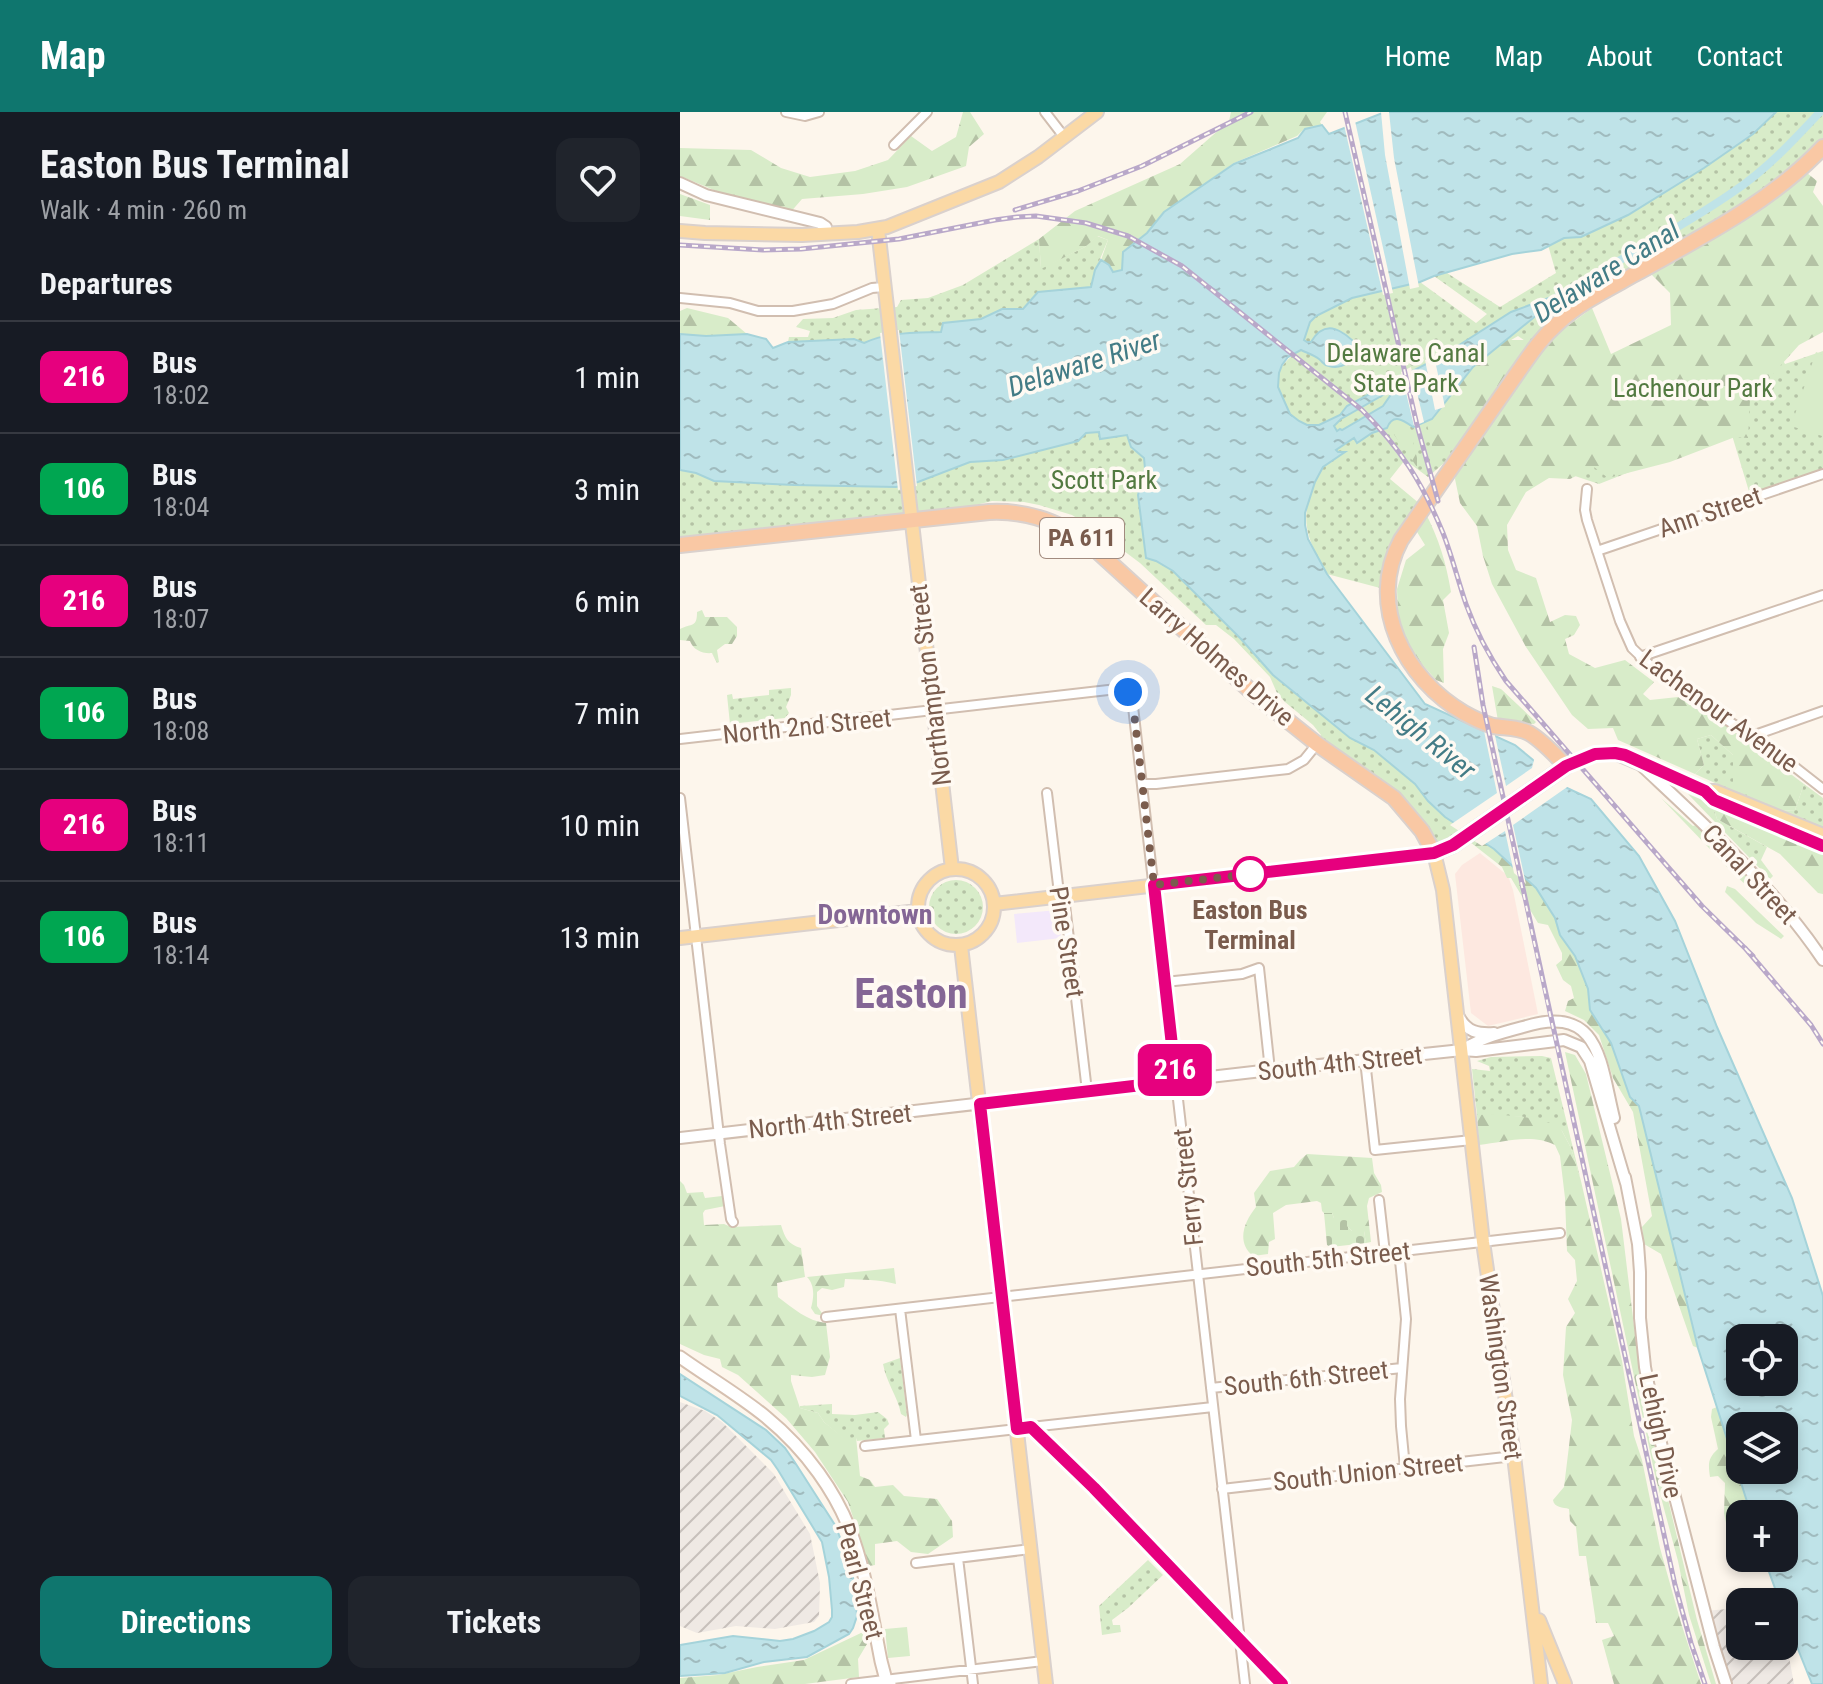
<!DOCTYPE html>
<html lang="en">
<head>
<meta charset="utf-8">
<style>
  :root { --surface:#171b24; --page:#20242c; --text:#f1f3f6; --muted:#9ea1a6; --line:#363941; --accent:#0f766e }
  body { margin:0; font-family:"Roboto Condensed",sans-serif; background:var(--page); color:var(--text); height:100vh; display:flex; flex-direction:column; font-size:30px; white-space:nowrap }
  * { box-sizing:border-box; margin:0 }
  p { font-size:26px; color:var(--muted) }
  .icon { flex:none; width:44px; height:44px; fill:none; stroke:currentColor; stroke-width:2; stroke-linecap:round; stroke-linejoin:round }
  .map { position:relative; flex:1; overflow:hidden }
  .details { display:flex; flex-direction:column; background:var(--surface); width:680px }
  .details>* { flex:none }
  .badge { padding:0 16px; border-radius:12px; font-size:28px; line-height:52px }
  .controls { position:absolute; left:1046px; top:1212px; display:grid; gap:16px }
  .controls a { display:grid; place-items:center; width:72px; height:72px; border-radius:16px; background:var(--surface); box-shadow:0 4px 12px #0003; font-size:40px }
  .you { position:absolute; width:40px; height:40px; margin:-20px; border:6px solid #fff; border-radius:50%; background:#1a73e8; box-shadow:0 0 0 12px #1a73e833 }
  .map>.badge { position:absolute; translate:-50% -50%; box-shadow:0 0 0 4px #fff }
  h2 { padding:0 40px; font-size:30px; line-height:72px }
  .round { display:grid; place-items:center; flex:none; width:84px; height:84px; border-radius:16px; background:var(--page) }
  .summary { display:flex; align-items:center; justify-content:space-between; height:136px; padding:0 40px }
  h1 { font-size:38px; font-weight:700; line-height:60px }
  .cta { display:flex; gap:16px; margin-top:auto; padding:16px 40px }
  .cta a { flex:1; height:92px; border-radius:16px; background:var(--accent); color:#fff; font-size:32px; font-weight:700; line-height:92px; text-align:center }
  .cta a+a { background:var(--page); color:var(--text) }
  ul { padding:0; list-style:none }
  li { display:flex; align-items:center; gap:24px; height:112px; padding:0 40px; border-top:2px solid var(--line) }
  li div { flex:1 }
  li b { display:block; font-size:30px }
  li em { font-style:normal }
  li .badge { min-width:88px; font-weight:700; text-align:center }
  header { display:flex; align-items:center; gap:48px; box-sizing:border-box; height:112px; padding:0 40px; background:var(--accent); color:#fff }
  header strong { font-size:38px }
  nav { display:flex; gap:44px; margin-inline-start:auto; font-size:28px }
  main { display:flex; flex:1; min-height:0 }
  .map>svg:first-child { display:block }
</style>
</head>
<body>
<header>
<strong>Map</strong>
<nav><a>Home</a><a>Map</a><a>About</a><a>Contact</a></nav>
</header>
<main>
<section class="details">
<div class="summary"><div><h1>Easton Bus Terminal</h1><p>Walk · 4 min · 260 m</p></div><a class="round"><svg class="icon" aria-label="heart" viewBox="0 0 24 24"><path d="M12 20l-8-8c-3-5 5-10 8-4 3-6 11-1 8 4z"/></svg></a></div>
<h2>Departures</h2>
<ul>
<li><span class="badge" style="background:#e6007e;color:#fff">216</span><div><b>Bus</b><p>18:02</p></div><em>1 min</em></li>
<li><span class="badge" style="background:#00a651;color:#fff">106</span><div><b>Bus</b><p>18:04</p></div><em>3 min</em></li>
<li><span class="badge" style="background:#e6007e;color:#fff">216</span><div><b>Bus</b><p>18:07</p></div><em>6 min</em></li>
<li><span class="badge" style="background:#00a651;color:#fff">106</span><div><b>Bus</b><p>18:08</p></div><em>7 min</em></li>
<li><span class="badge" style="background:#e6007e;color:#fff">216</span><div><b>Bus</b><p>18:11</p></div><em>10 min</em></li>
<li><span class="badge" style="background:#00a651;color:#fff">106</span><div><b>Bus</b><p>18:14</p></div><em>13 min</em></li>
</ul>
<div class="cta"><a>Directions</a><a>Tickets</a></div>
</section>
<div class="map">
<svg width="1143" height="1572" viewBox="0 0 1143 1572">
  <defs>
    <pattern id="industrial-furrows" width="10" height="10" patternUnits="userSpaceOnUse" patternTransform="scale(2)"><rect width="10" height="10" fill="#efe9e4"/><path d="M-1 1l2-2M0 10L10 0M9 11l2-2" fill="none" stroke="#c7c0bb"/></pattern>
    <pattern id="grass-dots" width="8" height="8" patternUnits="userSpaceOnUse" patternTransform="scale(2)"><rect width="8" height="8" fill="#d8ecc9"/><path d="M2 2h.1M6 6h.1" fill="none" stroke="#b4c2a5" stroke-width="1.8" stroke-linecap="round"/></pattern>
    <pattern id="forest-firs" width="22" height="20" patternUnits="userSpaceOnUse" patternTransform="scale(2)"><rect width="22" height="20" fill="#d8ecc9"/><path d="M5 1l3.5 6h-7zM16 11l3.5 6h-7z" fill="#b4c2a5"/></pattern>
    <pattern id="cemetery-stones" width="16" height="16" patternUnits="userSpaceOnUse" patternTransform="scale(2)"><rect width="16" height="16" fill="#d8ecc9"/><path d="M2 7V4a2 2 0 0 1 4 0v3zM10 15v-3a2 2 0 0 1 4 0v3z" fill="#b4c2a5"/></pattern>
    <pattern id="water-ripples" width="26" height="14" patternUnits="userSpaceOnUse" patternTransform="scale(2)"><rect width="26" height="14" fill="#bfe3e8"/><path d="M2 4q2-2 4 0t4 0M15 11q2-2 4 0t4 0" fill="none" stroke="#a0bbbe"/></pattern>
  </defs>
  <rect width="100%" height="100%" fill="#fdf6ec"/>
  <path fill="#fde8e0" d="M800 741 828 764 833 778 858 902 808 914 791 901 775 762 782 753Z"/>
  <path fill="url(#industrial-furrows)" d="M0 1290 25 1299 42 1310 94 1362 107 1384 130 1422 140 1471 139 1504 134 1510 95 1517 56 1514 17 1521 0 1514Z
    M1060 1496V1534H1086V1539H1108L1114 1572H1047L1024 1499Z"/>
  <path fill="#f3e8fa" d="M378 798 381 826 337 831 334 802Z"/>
  <path fill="url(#grass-dots)" d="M1096 0H1143V27L1101 67 851 233 838 224 826 231 843 244 764 351 748 365 725 348 710 367 740 392 704 477 647 462C621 417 619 401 643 354 630 333 615 312 604 289 603 285 599 282 598 278 593 260 607 246 621 238L630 210 636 204 672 186 740 170 796 211 807 202 754 164 767 161 820 195 876 161 868 133 884 126 901 125 948 103 1024 56 1073 22Z
    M417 124 428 128 415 159 412 175 386 179 343 197H322L301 207 264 211 261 220C236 221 207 220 184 231L174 227 108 230 109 225H128L130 219 116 215 123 207 153 206 176 198 217 195 221 188 248 186 283 173 359 127 361 156 405 135Z
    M1082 209 1105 252 1143 239V362L1071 386 1051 320 919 372 814 337Z
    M448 311 465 322 463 422 466 446 476 449 493 459 561 527 593 563 670 626 694 638 735 672 748 689 765 705 783 726 762 738 726 698 637 632 641 623 633 613 605 590 597 581 590 565 554 527 536 513H526L460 451 416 418 392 403 359 393 344 390 312 389 231 409 0 433V350L245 367 290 350 323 348 398 329 406 321H415Z
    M111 576V583L106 595 109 601 105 606 50 612 47 583 52 582 53 587 89 583V578Z
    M1031 623 1053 643V679L1015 662 1024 653 1017 627Z
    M1124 672 1143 686V717L1101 699 1115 698Z
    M1008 682 1032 692 1037 707 1087 735 1081 748 1093 764 1090 767Z
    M981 686 1013 714 1016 713 1059 755 1099 799 1106 811 1051 759Z
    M249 795a27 27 0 1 1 54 0a27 27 0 1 1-54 0Z
    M862 944 871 946 901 1069 891 1036 882 1019 845 1005 797 1003 792 957 810 959 809 954 797 949 811 945Z
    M220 1246 227 1303 226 1305 221 1302C218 1285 206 1270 203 1252Z
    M152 1292V1302L175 1303 198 1300 207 1307 209 1312 204 1317 205 1326 177 1329 176 1326 165 1328 144 1310 138 1301 120 1296V1294Z
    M468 1448 483 1463 448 1496 432 1508 433 1513H440L441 1520 422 1523 419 1494Z"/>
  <path fill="url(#forest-firs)" d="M283 0H290L304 22 289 35 286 54 227 75 183 82 122 87 109 102 58 88 0 64V36L71 38 101 56 130 65 175 59 208 48 231 24 252 39 276 25Z
    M551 0H647L640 10 642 13 624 17 617 24 554 51 484 100 467 121 453 131 442 158 433 161 429 153 421 148 428 128 418 124 405 135 361 157 359 127 395 99 500 52 549 9Z
    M1127 61 1137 69 1133 80 1143 94V220L1119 233 1070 288 1068 326 1055 325 990 350 928 366 914 355 890 367 869 366 846 380 827 413 828 438 836 458 856 466 870 510 885 503 896 504 900 513 894 523 885 527 889 542 915 556 945 548 974 570 963 582 970 588 998 585 1051 617 1124 672 1115 698 1101 699 1053 679V643L1031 623 1017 627 1024 653 1015 662 938 628 933 616 908 617 892 603 846 535 812 472 803 444 797 414 780 391 775 367 777 353 799 329 853 250 878 221 912 196 931 242 991 213 990 181 971 162 1061 107Z
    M0 82 30 93V108L0 104Z
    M7 196 48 206 67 222 26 224 0 222V199Z
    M826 228H851L779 331 756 351 742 291 752 299 767 295 782 267 793 255Z
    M727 303 737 346V355L708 314Z
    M745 400C759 427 766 450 771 480L763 488 769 521 763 537 764 571 756 568 732 541 718 505 717 477 726 448 745 433 734 415Z
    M22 498 25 505H47L57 515V524L52 532H45L37 538 39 550 37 551 32 541C23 542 13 538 10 529L0 528V517C12 511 17 516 17 500Z
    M812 574 821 577 856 610 854 612 818 609Z
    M1032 692 1143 739V782L1138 781 1100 742 1037 707Z
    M765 705 814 737 856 776 875 806 880 823 895 844 908 877 910 898 931 931 950 985 959 994 1018 1236 1013 1234 981 1142 964 1132 962 1115 972 1104 953 1000 933 966 919 923 904 908 885 899 888 889 894 886 891 874 883 868 876 853 882 848V841L868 813 858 811 831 766H827L822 755 767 712Z
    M1047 774 1055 777 1104 824 1101 827 1076 811 1045 780Z
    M885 940 895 943 906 962 941 1107 959 1255 971 1317 1017 1508 1036 1572H1031L1009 1503 998 1449 975 1363Z
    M812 1002 845 1005 874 1012 882 1019 891 1036 901 1069 942 1249 954 1324 962 1348 980 1436 1001 1511 1021 1572H934L922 1528 934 1524 928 1511H916L906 1444H899L896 1415 890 1409 889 1397C883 1395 874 1396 873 1388L884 1375 889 1334 892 1308 883 1263 886 1215 895 1201 888 1187 897 1169 895 1148 887 1139 885 1086 880 1044 875 1033C852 1021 824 1030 799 1033L797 1003Z
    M627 1042 692 1046 694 1061 701 1073 702 1080 689 1086 687 1094 691 1130 686 1131 684 1119H672L667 1114V1108L654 1106 652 1101H644L642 1099 641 1091 637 1089 606 1093 593 1101 595 1127 589 1130 588 1142 573 1144C556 1130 564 1110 576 1095L574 1081 590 1059 614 1055 620 1048Z
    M0 1069 4 1073 7 1081 23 1080 25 1086 42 1084 45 1094 25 1098 23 1101 24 1113 44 1112 51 1115 101 1113C105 1126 108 1132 121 1136L125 1165 97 1171 98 1185C113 1196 127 1209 146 1211L150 1245 145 1263 132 1265 111 1263V1269L120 1296 138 1301 144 1310 165 1327 176 1325 180 1364 190 1368 195 1375 213 1373 224 1384 257 1387 272 1409 273 1425 248 1442 231 1440 217 1429 195 1432V1453L189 1454 168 1390 135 1340 106 1306 58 1263 42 1255 40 1247 24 1243 0 1232Z
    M214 1156 216 1172C198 1167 182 1168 165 1167L164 1175 152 1178 142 1176 137 1180V1194L144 1204 135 1202 131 1196C134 1186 135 1173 127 1165Z
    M1037 1295 1071 1402H1060V1434L1054 1422 1048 1421 1044 1401 1045 1371 1038 1364 1030 1365C1028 1351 1028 1346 1038 1337L1031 1305 1032 1297Z
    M183 1520 187 1532 178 1547 179 1565 125 1572H0V1566L38 1563 77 1555 124 1548Z"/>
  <path fill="url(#cemetery-stones)" d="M644 1101H652L654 1106 667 1103V1114L672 1119H684L686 1131 651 1135 647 1133Z"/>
  <path fill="#d8ecc9" d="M1136 240 1143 243V328L1142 324 1111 314Z
    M227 1515 230 1544 208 1546 205 1517Z"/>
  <path fill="url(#water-ripples)" stroke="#a5d3da" stroke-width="2" fill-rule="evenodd" d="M705 0H1096L1073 22 1024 56 948 103 901 125 884 126 861 138 832 142 754 164 740 170 672 186 636 204 630 210 624 228 627 230H631C646 205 664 219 679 235 676 247 663 258 649 254 643 253 644 251 639 247 634 243 627 241 621 238L608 245 602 253 599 261 598 275 610 302 619 309 627 313H639L660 303 667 294 701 276 703 274 762 244 831 200 885 180 793 255 752 307 733 315C723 308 713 301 707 316L692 321 677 331 674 326 656 338 658 340H665L643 355 635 370 625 401V413L628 427 647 462 745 592 835 633 887 676 911 687 959 744 995 809 1037 915 1112 1086 1143 1184V1572H1132L1104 1502V1490H1100L1084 1446H1104V1402H1071L1018 1236 959 994 950 985 931 931 910 898 908 877 895 844 880 823 875 806 856 776 814 737 765 705 748 689 735 672 694 638 670 626 593 563 561 527 493 459 476 449 466 446 458 383 465 357 464 346 451 335 447 323 420 327 419 320 406 321 398 329 323 348 290 350 238 370 216 375 114 373 34 369 16 361 0 358V222L26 224 67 222 86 227 93 236 108 230 174 227 184 231C207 220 235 221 261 220L263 211 301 207 322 197H343L358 180 411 175 415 158 421 148 429 153 433 160 442 158 443 140 467 121 484 100 554 52 618 26 625 17 642 13 649 22ZM712 278V281L703 294 662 318 660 317 657 319 654 314 661 307ZM1060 1226H1104V1270H1060ZM1060 1314H1104V1358H1060Z
    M0 1262 86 1318 105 1336 114 1349 155 1413 169 1448 175 1475 177 1504 173 1516 169 1522 127 1545 84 1550 45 1561 0 1564V1533L53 1524 100 1529 113 1527 134 1519 149 1510 152 1505V1498L149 1465 142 1430 98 1358 91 1348 37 1303 0 1284Z"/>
  <path fill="#fdf6ec" d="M701 0H709L714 46 739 175 730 177 705 43Z
    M675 9 713 181 703 183 664 13Z
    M219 218 237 374 218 378 200 221Z
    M754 244 765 295 755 298 745 248Z
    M731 255 744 310 734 314 721 260Z
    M803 614 814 619 826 674 852 656 854 648 853 643 890 673 833 713 846 772 834 761 825 719 802 734 770 713 817 681Z"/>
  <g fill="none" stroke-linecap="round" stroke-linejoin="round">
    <path stroke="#bfe3e8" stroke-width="8" d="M877 185C935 149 997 119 1053 80 1086 58 1113 29 1140 0"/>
    <defs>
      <path id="minor" d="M106 0 125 4 139 0
        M365 0 385 26
        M214 33 247 0
        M0 186 50 191 78 199H113L153 192 192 176 204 175
        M907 377 905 398 907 408 940 509 952 536 974 557 993 572 1098 642 1143 677
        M917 439 1143 362
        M960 545 1143 483
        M1072 624 1143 599
        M0 627 437 577 446 579 452 586 565 1572
        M462 672H476L608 657 624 648 637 632
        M367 681 378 773 385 793 407 979
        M0 686 40 1032 51 1107 53 1110
        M485 870 562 862 579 856 590 958
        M685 948 695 1038 792 1028
        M699 1088 705 1141
        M719 1139 726 1207 720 1287 721 1314 725 1356
        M220 1197 236 1328
        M146 1205 880 1121
        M531 1276 722 1256
        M351 1315 533 1295
        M185 1334 337 1317
        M542 1377 834 1344
        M278 1446 293 1572
        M236 1451 351 1437
        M171 1572 363 1549"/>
      <path id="tertiary" d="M0 71 26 83 140 111 146 115 147 122
        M962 654C1027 715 1093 774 1143 848
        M779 905C787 920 798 922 814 921
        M784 937C801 926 824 920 843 915 920 891 920 949 934 1006
        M0 1026 582 959 782 938 796 939 884 928 901 935 910 949 946 1071
        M945 1065 958 1132 960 1160V1206L965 1255 976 1312 1034 1535 1046 1572
        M337 1317 351 1315 414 1376 602 1572"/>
      <path id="secondary" d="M0 1245C28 1265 59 1283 86 1305 125 1337 158 1381 174 1429 187 1467 193 1509 201 1549L206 1568 210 1572"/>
      <path id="primary" d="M198 117 272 757
        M0 119 25 121 122 123 178 120 207 115 319 70 358 45 417 0
        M886 654 915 642 935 641 1025 679H1035L1143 723
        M1025 679 1034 688 1143 734
        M238 795a38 38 0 1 1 76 0a38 38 0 1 1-76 0Z
        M314 792 754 741 763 778 803 1130 834 1344 861 1572
        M0 826 238 799
        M281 834 366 1572
        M859 1508 885 1572"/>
      <path id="trunk" d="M0 433 309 400C350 398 384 411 415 437L573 581 637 632 714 686 742 719 754 741 773 733 886 654C875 643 863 629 849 621 838 615 825 616 813 614 803 611 793 606 784 601 725 567 686 493 721 428L838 260C850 243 861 226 877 212 899 191 928 177 955 162 1021 125 1090 91 1143 35"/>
    </defs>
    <use href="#minor" stroke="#d1beb0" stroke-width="12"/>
    <use href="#tertiary" stroke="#d1beb0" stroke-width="14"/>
    <use href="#secondary" stroke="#d6c0b0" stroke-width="15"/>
    <use href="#primary" stroke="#dad1cd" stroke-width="16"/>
    <use href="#trunk" stroke="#dad1cd" stroke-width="18"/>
    <use href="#minor" stroke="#fff" stroke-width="8"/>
    <use href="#tertiary" stroke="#fff" stroke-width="10"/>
    <use href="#secondary" stroke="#fff" stroke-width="11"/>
    <use href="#primary" stroke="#fbd9a5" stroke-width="12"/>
    <use href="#trunk" stroke="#f9c8a4" stroke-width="14"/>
    <defs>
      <path id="rail" d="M665 0 737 313 758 389
        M335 98 398 79 462 54 571 0
        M0 133 83 138 121 137 219 127 315 108 337 105 356 104 406 111 448 124 502 154 682 298C721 337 742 370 763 421 772 444 778 469 786 492 796 520 809 544 826 569L1022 794 1073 844
        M794 535 803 593C865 886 932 1179 995 1473L1011 1531 1025 1572
        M1065 836 1131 913 1143 932"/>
    </defs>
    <use href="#rail" stroke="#b9a8c9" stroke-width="5"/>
    <use href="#rail" stroke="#fffaf3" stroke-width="2" stroke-dasharray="6" stroke-linecap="butt"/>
  </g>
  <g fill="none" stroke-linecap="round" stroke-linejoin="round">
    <defs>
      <path id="line" d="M602 1572 414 1376 351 1315 337 1317 300 992 496 969 474 773 754 741 773 733 886 654 915 642 935 641 945 643 1025 679 1034 688 1143 734"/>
    </defs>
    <use href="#line" stroke="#fff" stroke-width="18"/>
    <use href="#line" stroke="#e6007e" stroke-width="12"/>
    <path stroke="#7a5c4d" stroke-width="8" stroke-dasharray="0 14.4" d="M448 580 452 586 453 592 474 773 579 761 570 762"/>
  </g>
  <circle fill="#fff" stroke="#e6007e" stroke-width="4" cx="570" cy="762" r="16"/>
  <g text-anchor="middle" stroke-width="7" stroke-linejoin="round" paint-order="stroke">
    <rect fill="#fffaf3" stroke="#a28b7f" stroke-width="2" x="360" y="406" width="84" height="40" rx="6"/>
    <g font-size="24" font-weight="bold" fill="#7a5c4d">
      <text x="402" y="434">PA 611</text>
    </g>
    <g font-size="26" fill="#537a41" stroke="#fffaf3">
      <text x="726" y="250">Delaware Canal<tspan x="726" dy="30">State Park</tspan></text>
      <text x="1013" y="285">Lachenour Park</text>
      <text x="424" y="377">Scott Park</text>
    </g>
    <g font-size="26" fill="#7a5c4d" stroke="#fffaf3">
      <text transform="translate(1030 400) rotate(-19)" y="9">Ann Street</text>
      <text transform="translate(537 545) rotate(41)" y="9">Larry Holmes Drive</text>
      <text transform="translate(250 573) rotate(-97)" y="9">Northampton Street</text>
      <text transform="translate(1039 599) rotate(36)" y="9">Lachenour Avenue</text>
      <text transform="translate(127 614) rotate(-6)" y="9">North 2nd Street</text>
      <text transform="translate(1070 762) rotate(47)" y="9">Canal Street</text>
      <text transform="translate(387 830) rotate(81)" y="9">Pine Street</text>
      <text transform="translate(660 951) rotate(-6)" y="9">South 4th Street</text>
      <text transform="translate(150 1009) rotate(-6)" y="9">North 4th Street</text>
      <text transform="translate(508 1075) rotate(-96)" y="9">Ferry Street</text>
      <text transform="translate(648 1147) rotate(-6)" y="9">South 5th Street</text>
      <text transform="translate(821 1255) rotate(82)" y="9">Washington Street</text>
      <text transform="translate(626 1266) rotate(-6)" y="9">South 6th Street</text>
      <text transform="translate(981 1324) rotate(78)" y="9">Lehigh Drive</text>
      <text transform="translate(688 1360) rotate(-6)" y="9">South Union Street</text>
      <text transform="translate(180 1469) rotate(75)" y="9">Pearl Street</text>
    </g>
    <g font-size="26" font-weight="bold" fill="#7a5c4d" stroke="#fffaf3">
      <text x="570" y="807">Easton Bus<tspan x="570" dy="30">Terminal</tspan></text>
    </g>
    <g font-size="28" font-style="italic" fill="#437c86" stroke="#fffaf3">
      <text transform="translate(926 159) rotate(-32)" y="10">Delaware Canal</text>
      <text transform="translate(404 251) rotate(-18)" y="10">Delaware River</text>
      <text transform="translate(741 620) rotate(39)" y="10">Lehigh River</text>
    </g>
    <g font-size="28" font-weight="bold" fill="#846695" stroke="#fffaf3">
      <text x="195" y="812">Downtown</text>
    </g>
    <g font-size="42" font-weight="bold" fill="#846695" stroke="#fffaf3">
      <text x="231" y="896">Easton</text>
    </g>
  </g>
</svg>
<div class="controls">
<a><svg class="icon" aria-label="locate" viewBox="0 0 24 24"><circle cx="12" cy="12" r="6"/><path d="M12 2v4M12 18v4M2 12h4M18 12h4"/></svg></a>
<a><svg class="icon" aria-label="layers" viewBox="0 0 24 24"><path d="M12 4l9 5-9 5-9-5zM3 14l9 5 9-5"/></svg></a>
<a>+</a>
<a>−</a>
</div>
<div class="you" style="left:448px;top:580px"></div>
<b class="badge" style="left:495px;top:958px;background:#e6007e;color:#fff">216</b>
</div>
</main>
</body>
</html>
